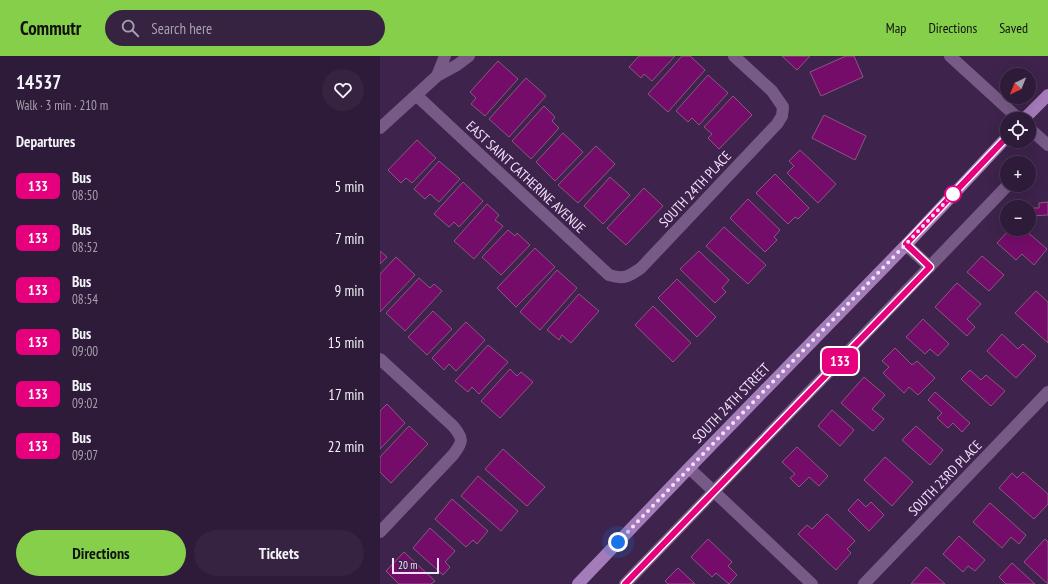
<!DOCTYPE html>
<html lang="en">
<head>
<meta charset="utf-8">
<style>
  :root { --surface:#2e1a39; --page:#362341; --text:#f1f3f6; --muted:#a7a1ae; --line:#493853; --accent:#86cf4b }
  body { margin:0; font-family:"PT Sans Narrow",sans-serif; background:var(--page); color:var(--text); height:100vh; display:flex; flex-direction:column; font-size:15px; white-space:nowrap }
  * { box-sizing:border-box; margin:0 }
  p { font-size:13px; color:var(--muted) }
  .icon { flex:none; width:22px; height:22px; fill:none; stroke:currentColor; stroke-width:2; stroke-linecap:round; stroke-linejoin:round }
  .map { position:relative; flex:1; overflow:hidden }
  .details { display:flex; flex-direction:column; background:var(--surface); width:380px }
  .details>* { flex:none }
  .badge { padding:0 8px; border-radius:6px; font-size:14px; line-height:26px }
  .needle { width:26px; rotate:223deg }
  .tools { position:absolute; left:620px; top:12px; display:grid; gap:8px }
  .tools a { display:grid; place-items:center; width:36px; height:36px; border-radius:50%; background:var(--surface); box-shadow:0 4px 16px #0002,0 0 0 1px var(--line); font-size:20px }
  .scale { position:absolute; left:12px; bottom:10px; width:47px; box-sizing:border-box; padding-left:4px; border:2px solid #f2e1fb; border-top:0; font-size:11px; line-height:14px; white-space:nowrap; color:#f2e1fb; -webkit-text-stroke:3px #3e234c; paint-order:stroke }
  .you { position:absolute; width:20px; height:20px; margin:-10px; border:3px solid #fff; border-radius:50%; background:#1a73e8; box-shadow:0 0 0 6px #1a73e833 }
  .map>.badge { position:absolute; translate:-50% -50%; box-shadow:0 0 0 2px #fff }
  h2 { padding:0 16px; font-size:15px; line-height:36px }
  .round { display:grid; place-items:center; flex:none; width:42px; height:42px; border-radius:21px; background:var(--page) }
  .summary { display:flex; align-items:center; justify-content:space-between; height:68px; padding:0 16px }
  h1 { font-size:19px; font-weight:800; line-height:30px }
  .cta { display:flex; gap:8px; margin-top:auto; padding:8px 16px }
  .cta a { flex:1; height:46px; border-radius:24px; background:var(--accent); color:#111; font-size:16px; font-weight:800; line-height:46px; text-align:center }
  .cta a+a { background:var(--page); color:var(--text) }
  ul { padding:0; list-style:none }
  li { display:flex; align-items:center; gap:12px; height:52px; padding:0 16px }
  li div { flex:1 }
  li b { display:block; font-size:15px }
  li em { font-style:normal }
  li .badge { min-width:44px; font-weight:700; text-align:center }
  header { display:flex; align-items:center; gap:24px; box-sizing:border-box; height:56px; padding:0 20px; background:var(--accent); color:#111 }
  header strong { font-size:19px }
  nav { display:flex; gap:22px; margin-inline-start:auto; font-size:14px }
  .search { width:280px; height:36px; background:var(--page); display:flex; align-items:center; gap:10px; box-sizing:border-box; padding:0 14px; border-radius:22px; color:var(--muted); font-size:15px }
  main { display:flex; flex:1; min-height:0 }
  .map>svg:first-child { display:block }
</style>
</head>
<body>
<header>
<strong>Commutr</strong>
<div class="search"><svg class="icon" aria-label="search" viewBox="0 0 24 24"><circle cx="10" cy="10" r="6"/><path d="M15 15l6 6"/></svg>Search here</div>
<nav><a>Map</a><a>Directions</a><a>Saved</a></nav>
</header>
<main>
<section class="details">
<div class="summary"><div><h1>14537</h1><p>Walk · 3 min · 210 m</p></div><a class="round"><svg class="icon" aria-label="heart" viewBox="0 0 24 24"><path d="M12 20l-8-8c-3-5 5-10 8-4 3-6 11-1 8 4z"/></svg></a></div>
<h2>Departures</h2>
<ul>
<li><span class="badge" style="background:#e6007e;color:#fff">133</span><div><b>Bus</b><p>08:50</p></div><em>5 min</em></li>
<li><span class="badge" style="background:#e6007e;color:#fff">133</span><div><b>Bus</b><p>08:52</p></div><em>7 min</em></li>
<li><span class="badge" style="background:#e6007e;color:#fff">133</span><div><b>Bus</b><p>08:54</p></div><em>9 min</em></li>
<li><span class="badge" style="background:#e6007e;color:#fff">133</span><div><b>Bus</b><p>09:00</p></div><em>15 min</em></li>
<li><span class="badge" style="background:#e6007e;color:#fff">133</span><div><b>Bus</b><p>09:02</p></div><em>17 min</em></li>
<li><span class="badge" style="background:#e6007e;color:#fff">133</span><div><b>Bus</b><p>09:07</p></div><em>22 min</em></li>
</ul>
<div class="cta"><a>Directions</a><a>Tickets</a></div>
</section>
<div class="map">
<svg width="668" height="528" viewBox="0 0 668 528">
  <rect width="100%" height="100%" fill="#3e234c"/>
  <path fill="#750c69" stroke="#865a7e" d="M259 0H295L272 25 264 18 261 22 249 11Z
    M302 0H310L325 14 288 56 268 38Z
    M402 0H430L417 14Z
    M466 0H474L483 21 441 40 430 16Z
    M118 5 138 23 105 60 91 48 96 42 90 36Z
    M328 19 348 37 319 69 312 62 308 66 296 55Z
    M146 22 166 40 129 81 109 63Z
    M353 40 372 59 339 93 328 82 332 78 324 71Z
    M164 50 175 61 172 65 179 72 151 103 132 85Z
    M444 59 486 80 475 104 432 82Z
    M183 77 203 96 175 125 156 106Z
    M37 84 56 102 32 127 26 122 21 127 8 114Z
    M216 90 235 108 198 147 178 129Z
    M420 94 456 128 438 147 407 117 414 110 409 105Z
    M59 105 80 123 59 146 50 138 45 143 34 133Z
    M395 118 429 152 418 163 415 161 408 168 376 137Z
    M230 121 250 139 223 168 204 150Z
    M83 126 103 145 79 171 74 166 69 171 54 158Z
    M264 132 283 150 246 189 227 172Z
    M368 143 400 174 394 181 397 184 385 196 350 162Z
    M668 146V159L650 160V152H659V147Z
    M107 148 119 159 115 164 123 170 94 203 74 185Z
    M344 171 386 209 368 228 326 190Z
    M630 173H644L667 193 654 209 642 198 636 204 617 187Z
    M128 174 135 180 137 177 150 189 121 219 102 201Z
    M155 192 175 211 136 251 117 232Z
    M0 195 7 201 0 208Z
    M319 195 349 224 342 232 346 236 335 247 300 213Z
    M602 200 624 219 609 235 587 216Z
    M16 201 35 219 0 256V218Z
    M177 214 197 232 160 274 140 256Z
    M39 222 50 232 54 228 62 235 25 275 6 257Z
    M297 223 336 261 317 281 278 242Z
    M577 227 601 248 587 263 595 271 587 280 555 251Z
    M656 235 668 246V287L635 257Z
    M199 238 219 255 191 287 182 279 179 284 167 274Z
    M273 250 311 287 293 306 255 269Z
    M53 255 72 273 47 299 28 281Z
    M543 263 569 288 558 300 550 293 545 298 526 281Z
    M86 266 105 284 76 315 69 308 64 314 52 302Z
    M622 278 638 293 643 288 656 300 636 322 607 295Z
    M108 289 128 306 99 338 92 331 88 336 75 325Z
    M515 292 532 309 537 305 555 322 538 339 529 331 524 337 503 317 509 311 502 305Z
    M130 313 137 320 141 316 153 326 120 362 101 345Z
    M590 314 601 324 606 319 625 335 611 350 581 323Z
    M484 321 505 339 492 353 504 363 493 375 461 347Z
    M555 336 590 367 582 376 573 367 568 372 557 362 562 357 548 344Z
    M7 348 25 367 0 393V355Z
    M452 354 474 374 460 390 438 370Z
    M29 370 48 388 11 427 0 416V401Z
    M536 370 563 394 550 409 522 384Z
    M417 391 448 420 439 430 429 421 419 431 410 422 415 418 402 406Z
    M123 393 165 431 147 450 105 413Z
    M505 401 533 426 512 450 484 424Z
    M643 416 668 438V448L654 463 619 432 632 417 637 422Z
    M98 420 138 455 121 475 81 440Z
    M72 443 108 475 97 488 93 484 86 491 55 463Z
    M478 443 486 451 491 446 504 459 489 475 468 454Z
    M610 447 646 479 639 488 631 481 622 492 593 466Z
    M447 458 475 485 467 493 471 497 456 514 418 478 427 469 432 473Z
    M50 472 75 495 65 506 70 511 63 519 33 492Z
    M579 480 605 504 595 515 588 510 583 516 563 498Z
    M328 483 352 506 348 510 357 519 349 528 336 517 332 521 311 501Z
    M665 483 668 486V528L644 506Z
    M24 496 55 525 51 528H19L6 515Z
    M632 507 655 528H626L619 521Z
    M546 511 565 528H531Z
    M298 512 315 528H288L285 525Z"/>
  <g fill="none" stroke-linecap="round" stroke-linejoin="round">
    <path stroke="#785a87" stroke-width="12" d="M570 0 639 63
      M57 20 65 0
      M36 39 229 219C245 224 249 220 261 212L397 68 402 60 403 51 392 35 354 0
      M0 72 57 20 77 9 89 0
      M649 72 668 89
      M526 189 550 211
      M0 303 73 370C84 383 83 386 73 399L0 476
      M309 412 432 528
      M245 528 628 129
      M484 528 668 336"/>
    <path stroke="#a47cb9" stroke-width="12" d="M644 63 668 39
      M198 528 309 412 526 189 627 81"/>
  </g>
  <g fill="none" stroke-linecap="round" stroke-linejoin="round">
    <defs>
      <path id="line" d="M245 528 550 211 526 188 627 81"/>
    </defs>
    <use href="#line" stroke="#fff" stroke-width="9"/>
    <use href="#line" stroke="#e6007e" stroke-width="6"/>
    <path stroke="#f2e1fb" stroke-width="4" stroke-dasharray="0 7.2" d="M238 486 526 188 578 133 573 138"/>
  </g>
  <circle fill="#fff" stroke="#e6007e" stroke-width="2" cx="573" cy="138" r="8"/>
  <g text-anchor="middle" stroke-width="3" stroke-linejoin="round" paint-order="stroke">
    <g font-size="14" fill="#f2e1fb" stroke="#3e234c">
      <text transform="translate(146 121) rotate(43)" y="5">EAST SAINT CATHERINE AVENUE</text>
      <text transform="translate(315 133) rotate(-47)" y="5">SOUTH 24TH PLACE</text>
      <text transform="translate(351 347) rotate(-46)" y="5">SOUTH 24TH STREET</text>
      <text transform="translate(565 422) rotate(-46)" y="5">SOUTH 23RD PLACE</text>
    </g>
  </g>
</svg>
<div class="tools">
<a><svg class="needle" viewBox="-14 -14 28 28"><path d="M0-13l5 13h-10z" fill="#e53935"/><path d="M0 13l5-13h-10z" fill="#a7a1ae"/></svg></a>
<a><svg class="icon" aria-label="locate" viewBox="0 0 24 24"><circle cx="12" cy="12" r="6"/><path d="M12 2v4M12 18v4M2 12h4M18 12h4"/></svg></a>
<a>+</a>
<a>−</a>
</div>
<div class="scale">20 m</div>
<div class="you" style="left:238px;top:486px"></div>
<b class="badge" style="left:460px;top:305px;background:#e6007e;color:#fff">133</b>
</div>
</main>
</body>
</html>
